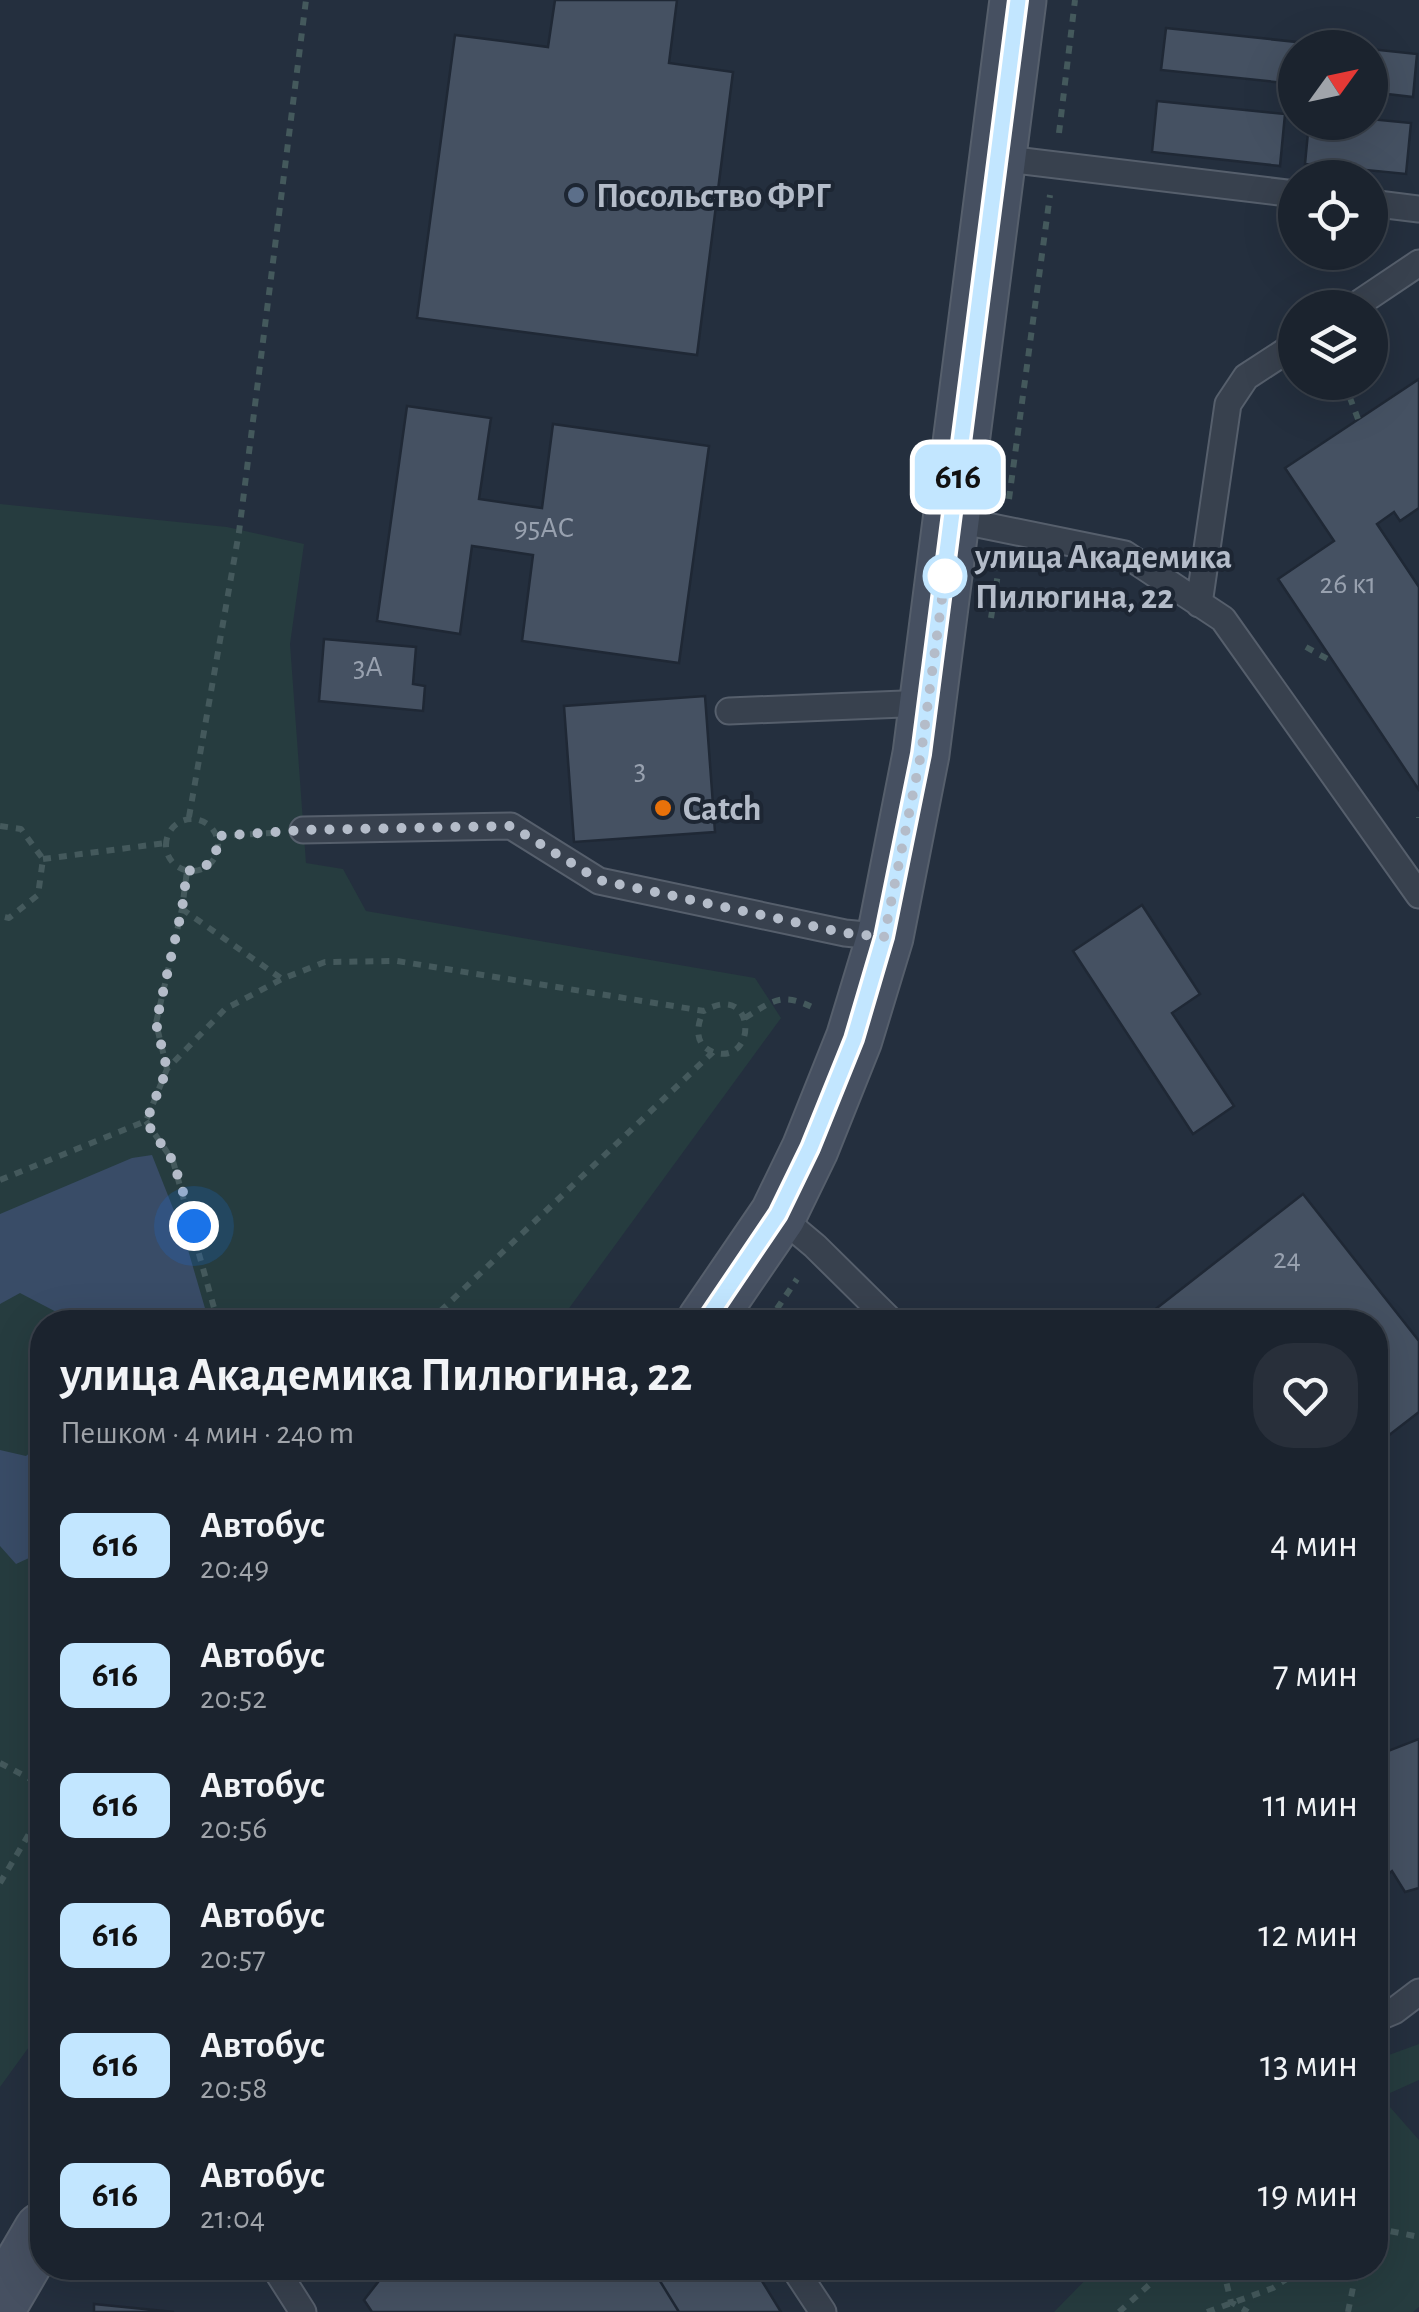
<!DOCTYPE html>
<html lang="ru">
<head>
<meta charset="utf-8">
<style>
  :root { --surface:#1b232e; --page:#282f3a; --text:#f1f3f6; --muted:#a0a4aa; --line:#39404a }
  body { margin:0; font-family:"Alegreya Sans",sans-serif; background:var(--page); color:var(--text); height:100vh; display:flex; flex-direction:column; font-size:38px; white-space:nowrap }
  * { box-sizing:border-box; margin:0 }
  p { font-size:32px; color:var(--muted) }
  .icon { flex:none; width:55px; height:55px; fill:none; stroke:currentColor; stroke-width:2; stroke-linecap:round; stroke-linejoin:round }
  .map { position:relative; flex:1; overflow:hidden }
  .drawer { position:absolute; left:30px; top:1310px; width:1358px; height:970px; display:flex; flex-direction:column; background:var(--surface); border-radius:40px; box-shadow:0 10px 40px #0002,0 0 0 2px var(--line) }
  .drawer>* { flex:none }
  .badge { padding:0 20px; border-radius:15px; font-size:35px; line-height:65px }
  .needle { width:65px; rotate:57deg }
  .buttons { position:absolute; left:1278px; top:30px; display:grid; gap:20px }
  .buttons a { display:grid; place-items:center; width:110px; height:110px; border-radius:50%; background:var(--surface); box-shadow:0 10px 40px #0002,0 0 0 2px var(--line); font-size:50px }
  .you { position:absolute; width:50px; height:50px; margin:-25px; border:8px solid #fff; border-radius:50%; background:#1a73e8; box-shadow:0 0 0 15px #1a73e833 }
  .map>.badge { position:absolute; translate:-50% -50%; box-shadow:0 0 0 5px #fff }
  .round { display:grid; place-items:center; flex:none; width:105px; height:105px; border-radius:40px; background:var(--page) }
  .head { display:flex; align-items:center; justify-content:space-between; height:170px; padding:0 30px }
  h1 { font-size:48px; font-weight:700; line-height:75px }
  ul { padding:0; list-style:none }
  li { display:flex; align-items:center; gap:30px; height:130px; padding:0 30px }
  li div { flex:1 }
  li b { display:block; font-size:38px }
  li em { font-style:normal }
  li .badge { min-width:110px; font-weight:700; text-align:center }
  .map>svg:first-child { display:block }
</style>
</head>
<body>
<div class="map">
<svg width="1419" height="2312" viewBox="0 0 1419 2312">
  <rect width="100%" height="100%" fill="#242f3e"/>
  <path fill="#263c3f" d="M0 504 227 527 304 544 290 644 306 863 343 869 366 911 755 978 781 1018 559 1322H42V2029L0 2087Z
    M1419 2044V2080L1390 2093 1375 2078V2060Z
    M1375 2090 1419 2140V2307L1413 2312H1054L1097 2268H1375Z"/>
  <path fill="#394c67" d="M152 1155 184 1236 209 1322H69L66 1317 20 1293 0 1304V1214L132 1158Z
    M42 1443V1552L16 1564 0 1546V1450L26 1456Z"/>
  <path fill="#455162" stroke="#1f2835" stroke-width="2.5" d="M555 0H677L669 63 733 72 697 355 417 318 455 35 548 47Z
    M1166 28 1353 48H1295V84L1161 70Z
    M1370 49 1417 54 1413 97 1370 92Z
    M1157 101 1285 114 1280 166 1152 152Z
    M1370 119 1411 123 1406 174 1305 164 1309 122H1370Z
    M1419 379V508L1400 521 1394 512 1377 524 1419 587V790L1278 579 1334 541 1285 468Z
    M407 406 491 418 479 499 542 508 553 424 709 446 679 663 522 641 533 555 472 546 460 634 377 621Z
    M324 639 416 647 413 684 425 686 423 711 319 701Z
    M705 696 715 832 574 842 564 706Z
    M1142 905 1200 994 1172 1013 1234 1106 1193 1134 1073 951Z
    M1303 1194 1419 1341V1412L1375 1446V1322H1139Z
    M1419 1739V1888L1405 1892 1392 1871 1375 1884V1756Z
    M389 2268H652L679 2312H372L364 2300Z
    M652 2268H754L781 2312H679Z
    M94 2304 174 2312H94Z"/>
  <g fill="none" stroke-linecap="round" stroke-linejoin="round">
    <defs>
      <path id="lane" d="M998 158 1295 194
        M1370 203 1419 209
        M1352 308 1419 263
        M953 519 1125 554 1223 619 1419 895
        M1199 604 1228 404 1246 377 1295 345
        M729 711 928 703
        M303 830 511 826 599 881 845 933 885 937
        M778 1215 815 1246 892 1322
        M1375 2019 1394 2011 1419 1992
        M275 2268 303 2312
        M794 2268 823 2312"/>
      <path id="secondary" d="M705 1322 778 1215 810 1149 854 1039 885 937 921 754 1018 0
        M0 2303 42 2231"/>
    </defs>
    <use href="#lane" stroke="#565f6c" stroke-width="29"/>
    <use href="#secondary" stroke="#565f6c" stroke-width="59"/>
    <path stroke="#44595c" stroke-width="6" stroke-dasharray="8 8" stroke-linecap="butt" d="M1059 133 1075 0
      M1344 382 1358 419
      M1009 499 1050 195
      M991 618 1000 561
      M1306 647 1333 662
      M189 817 239 532 306 0
      M1419 817V818
      M166 845a26 26 0 1 1 52 0a26 26 0 1 1-52 0Z
      M0 826 21 829 43 859 38 895 9 918 0 916
      M218 836 272 833
      M43 859 166 843
      M182 909 282 979
      M745 1018C775 999 783 992 816 1009
      M167 1069 156 1023 182 909 187 871
      M146 1121 173 1161 218 1322
      M0 1180 146 1121 167 1069 225 1009 282 979 325 962 397 961 704 1011C757 980 758 1067 713 1052 694 1045 696 1025 704 1011
      M429 1322 713 1052
      M768 1322 797 1279
      M0 1763 42 1785
      M0 1883 42 1812
      M1375 2228 1419 2237
      M1223 2268 1231 2302 1248 2312
      M1119 2312 1168 2268
      M1207 2312 1273 2288 1303 2268
      M1348 2312 1357 2268"/>
    <use href="#lane" stroke="#38414e" stroke-width="25"/>
    <use href="#secondary" stroke="#465061" stroke-width="55"/>
  </g>
  <g fill="none" stroke-linecap="round" stroke-linejoin="round">
    <defs>
      <path id="line" d="M705 1322 778 1214 810 1148 854 1039 884 937 921 754 1018 0"/>
    </defs>
    <use href="#line" stroke="#fff" stroke-width="22"/>
    <use href="#line" stroke="#c2e6ff" stroke-width="15"/>
    <path stroke="#b4bcc9" stroke-width="10" stroke-dasharray="0 18" d="M194 1226 173 1161 146 1122 167 1069 156 1023 182 909 187 871C210 868 217 860 218 836L303 830 511 826 599 880 845 933 884 937 921 754 945 576"/>
  </g>
  <circle fill="#5c6f8a" stroke="#1d2633" stroke-width="4" cx="576" cy="195" r="10"/>
  <circle fill="#fff" stroke="#c2e6ff" stroke-width="5" cx="945" cy="576" r="20"/>
  <circle fill="#e8710a" stroke="#1d2633" stroke-width="4" cx="663" cy="808" r="10"/>
  <g text-anchor="middle" stroke-width="8" stroke-linejoin="round" paint-order="stroke">
    <g font-size="30" fill="#98a1af">
      <text x="544" y="537">95АС</text>
      <text x="1348" y="593">26 к1</text>
      <text x="368" y="676">3А</text>
      <text x="640" y="779">3</text>
      <text x="1287" y="1268">24</text>
    </g>
    <g font-size="35" font-weight="bold" fill="#b4bcc9" stroke="#1d2633" text-anchor="start">
      <text x="596" y="207">Посольство ФРГ</text>
      <text x="683" y="820">Catch</text>
    </g>
    <g font-size="35" font-weight="bold" fill="#b4bcc9" stroke="#1d2633" text-anchor="start">
      <text x="975" y="568">улица Академика<tspan x="975" dy="40">Пилюгина, 22</tspan></text>
    </g>
  </g>
</svg>
<div class="buttons">
<a><svg class="needle" viewBox="-14 -14 28 28"><path d="M0-13l5 13h-10z" fill="#e53935"/><path d="M0 13l5-13h-10z" fill="#a0a4aa"/></svg></a>
<a><svg class="icon" aria-label="locate" viewBox="0 0 24 24"><circle cx="12" cy="12" r="6"/><path d="M12 2v4M12 18v4M2 12h4M18 12h4"/></svg></a>
<a><svg class="icon" aria-label="layers" viewBox="0 0 24 24"><path d="M12 4l9 5-9 5-9-5zM3 14l9 5 9-5"/></svg></a>
</div>
<div class="you" style="left:194px;top:1226px"></div>
<b class="badge" style="left:958px;top:477px;background:#c2e6ff;color:#111">616</b>
<section class="drawer">
<div class="head"><div><h1>улица Академика Пилюгина, 22</h1><p>Пешком · 4 мин · 240 m</p></div><a class="round"><svg class="icon" aria-label="heart" viewBox="0 0 24 24"><path d="M12 20l-8-8c-3-5 5-10 8-4 3-6 11-1 8 4z"/></svg></a></div>
<ul>
<li><span class="badge" style="background:#c2e6ff;color:#111">616</span><div><b>Автобус</b><p>20:49</p></div><em>4 мин</em></li>
<li><span class="badge" style="background:#c2e6ff;color:#111">616</span><div><b>Автобус</b><p>20:52</p></div><em>7 мин</em></li>
<li><span class="badge" style="background:#c2e6ff;color:#111">616</span><div><b>Автобус</b><p>20:56</p></div><em>11 мин</em></li>
<li><span class="badge" style="background:#c2e6ff;color:#111">616</span><div><b>Автобус</b><p>20:57</p></div><em>12 мин</em></li>
<li><span class="badge" style="background:#c2e6ff;color:#111">616</span><div><b>Автобус</b><p>20:58</p></div><em>13 мин</em></li>
<li><span class="badge" style="background:#c2e6ff;color:#111">616</span><div><b>Автобус</b><p>21:04</p></div><em>19 мин</em></li>
</ul>
</section>
</div>
</body>
</html>
